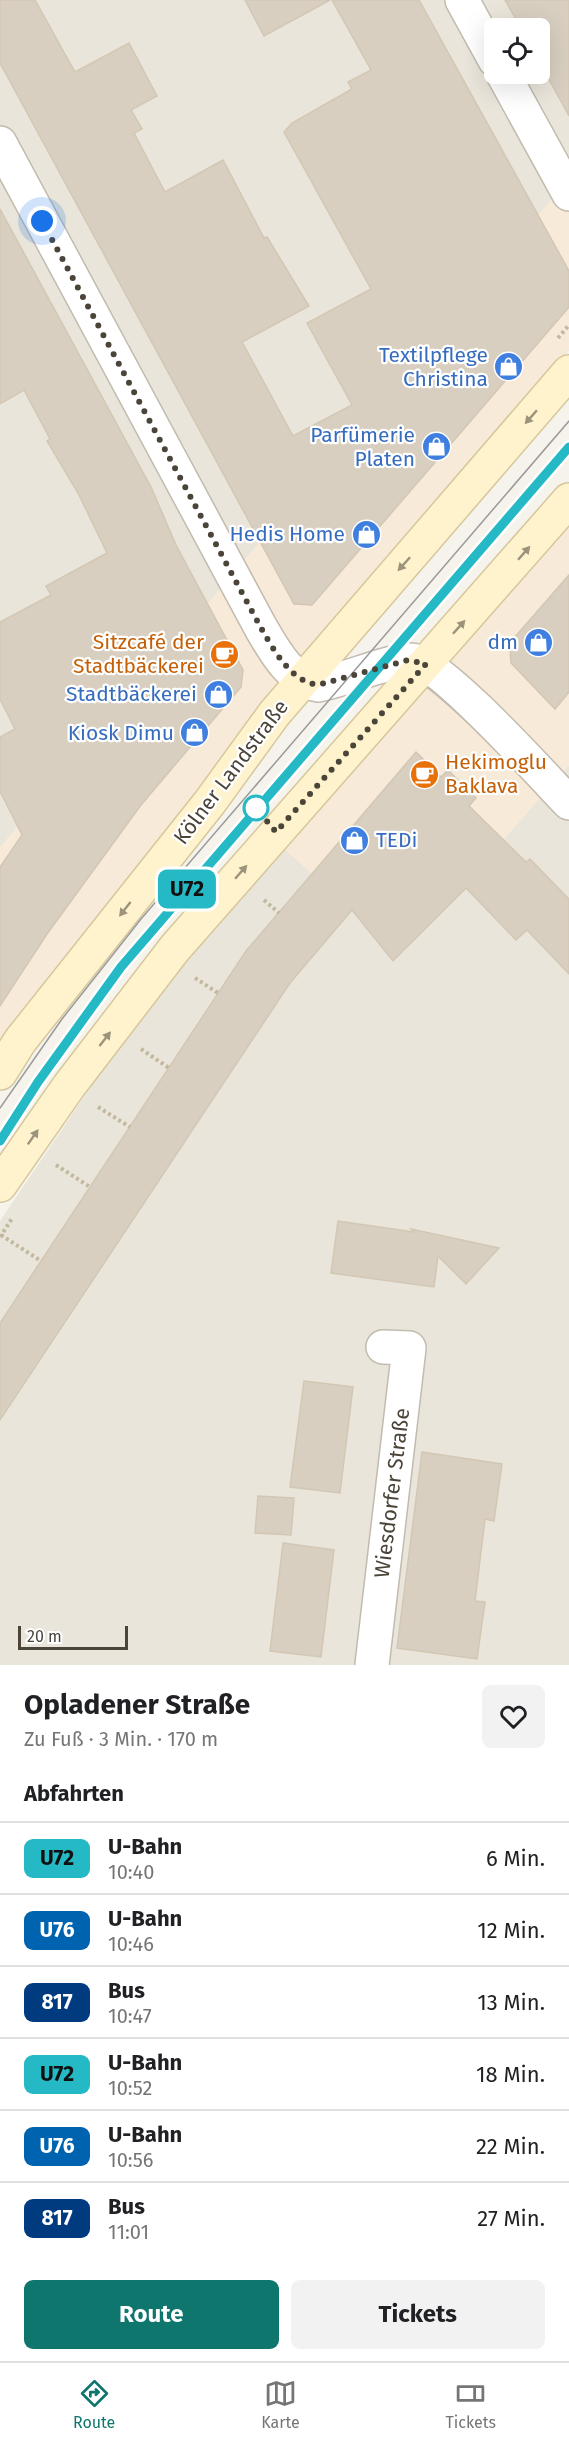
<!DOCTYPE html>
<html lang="de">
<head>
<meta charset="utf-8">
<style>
  :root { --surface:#fff; --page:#f2f2f2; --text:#202124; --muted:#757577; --line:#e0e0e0; --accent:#0f766e }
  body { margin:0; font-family:"Fira Sans",sans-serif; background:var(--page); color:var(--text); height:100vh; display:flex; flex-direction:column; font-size:22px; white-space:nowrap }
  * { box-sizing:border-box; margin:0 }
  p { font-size:20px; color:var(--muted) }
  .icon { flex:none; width:33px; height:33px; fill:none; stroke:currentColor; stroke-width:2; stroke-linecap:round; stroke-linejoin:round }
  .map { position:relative; height:1665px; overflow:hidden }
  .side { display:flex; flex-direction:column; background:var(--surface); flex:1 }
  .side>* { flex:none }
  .badge { padding:0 12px; border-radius:9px; font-size:21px; line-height:39px }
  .controls { position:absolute; left:484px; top:18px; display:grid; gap:12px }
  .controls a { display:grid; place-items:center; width:66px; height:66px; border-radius:9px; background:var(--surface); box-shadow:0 6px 24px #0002; font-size:30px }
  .scale { position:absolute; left:18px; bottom:15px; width:110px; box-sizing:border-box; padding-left:6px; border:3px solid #4b4439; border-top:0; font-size:16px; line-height:21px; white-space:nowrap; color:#4b4439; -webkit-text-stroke:4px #fff; paint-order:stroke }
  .you { position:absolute; width:30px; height:30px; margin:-15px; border:4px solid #fff; border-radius:50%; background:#1a73e8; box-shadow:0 0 0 9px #1a73e833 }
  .map>.badge { position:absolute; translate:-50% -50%; box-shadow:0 0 0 3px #fff }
  h2 { padding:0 24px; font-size:22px; line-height:54px }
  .round { display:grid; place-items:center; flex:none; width:63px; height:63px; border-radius:9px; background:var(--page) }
  .head { display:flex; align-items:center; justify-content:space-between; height:102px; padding:0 24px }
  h1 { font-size:28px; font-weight:700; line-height:45px }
  .primary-button { display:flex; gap:12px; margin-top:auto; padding:12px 24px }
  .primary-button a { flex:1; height:69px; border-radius:9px; background:var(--accent); color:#fff; font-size:24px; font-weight:700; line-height:69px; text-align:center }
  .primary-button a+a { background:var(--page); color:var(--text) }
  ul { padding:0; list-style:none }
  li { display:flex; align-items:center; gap:18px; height:72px; padding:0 24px; border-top:2px solid var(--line) }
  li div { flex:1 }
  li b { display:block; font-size:22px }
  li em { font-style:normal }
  li .badge { min-width:66px; font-weight:700; text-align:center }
  .tab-bar { display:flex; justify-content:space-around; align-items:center; height:84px; border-top:2px solid var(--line); background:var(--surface); font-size:16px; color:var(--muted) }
  .tab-bar a { display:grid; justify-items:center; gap:3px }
  .tab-bar .active { color:var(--accent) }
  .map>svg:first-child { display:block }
</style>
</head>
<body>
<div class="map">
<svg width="569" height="1665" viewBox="0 0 569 1665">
  <rect width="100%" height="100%" fill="#f6f3ec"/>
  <path fill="#eae5da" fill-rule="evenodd" d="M0 0H569V350L242 733 0 1054ZM495 28H540V74H495Z
    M569 516V1665H0V1221L159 986Z"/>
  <path fill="#f7ead8" d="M569 179V350L242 733 0 1054V847Z
    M569 516V766L401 955 280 845Z"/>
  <path fill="#d8cfc1" stroke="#d3c7b4" stroke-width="1.5" d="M0 0H35L75 72 129 43 157 96 131 110 142 129 134 133 165 192 223 160 264 238 267 237 309 306 242 342 293 436 352 405 307 323 371 289 284 132 292 123 352 89 348 82 371 70 332 0H419L569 271V307L312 605 294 604 0 63Z
    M245 0H330L264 36Z
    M505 0H569V116L540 63V28H521Z
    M0 209 151 487 176 545 243 670 241 687 141 805 47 934 0 1006V867L22 835 0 791V737L15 729 0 699V622L51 595 46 586 107 553 78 493 47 441 50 439 24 390 0 404Z
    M569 575V692L555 709 511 663 510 649 515 637Z
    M416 752 441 777 448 770 476 798 469 806 526 862 530 859 569 899V974L527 930 516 940 466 888 393 961 352 910 290 983 0 1420V1323L246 951Z
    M338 1221 414 1232 411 1229 499 1248 466 1284 438 1256 434 1287 331 1273Z
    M304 1381 353 1387 340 1493 290 1487Z
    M422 1452 502 1464 494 1521 485 1519 475 1601 485 1602 477 1659 397 1648Z
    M258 1496 294 1498 291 1535 255 1533Z
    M283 1543 334 1550 321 1657 270 1651Z"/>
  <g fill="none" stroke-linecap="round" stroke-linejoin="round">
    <defs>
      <path id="street" d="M462 0 495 60
        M503 74 569 194
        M0 143 261 628C274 650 290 681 318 685 345 680 386 661 411 660 439 660 544 777 569 803
        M372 1665 409 1348 383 1347"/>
      <path id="secondary" d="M0 1073 20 1041 210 802 274 714 569 372
        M0 1185 69 1086 175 948 569 500"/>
    </defs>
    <use href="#street" stroke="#c2bbae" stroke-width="36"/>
    <use href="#secondary" stroke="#d6c79b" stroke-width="36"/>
    <path stroke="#c4b79f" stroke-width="4" stroke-dasharray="3 3" stroke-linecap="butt" d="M558 338 569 325
      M264 900 279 913
      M195 978 218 993
      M141 1049 169 1068
      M98 1107 130 1127
      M56 1165 90 1187
      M1 1235 41 1261
      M0 1237 13 1217"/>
    <use href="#street" stroke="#fff" stroke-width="33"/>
    <use href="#secondary" stroke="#fff3cd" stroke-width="33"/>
    <path stroke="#9a9a9a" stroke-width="1.5" d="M0 1108 62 1019 141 919 569 421
      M0 1141 47 1068 121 967 569 447"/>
  </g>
  <defs><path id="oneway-solid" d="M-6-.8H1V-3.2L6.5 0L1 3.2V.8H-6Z" transform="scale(1.5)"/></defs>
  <g fill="#9c937c">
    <use href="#oneway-solid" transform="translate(531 417) rotate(131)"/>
    <use href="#oneway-solid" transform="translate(524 553) rotate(-49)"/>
    <use href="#oneway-solid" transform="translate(404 564) rotate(132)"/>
    <use href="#oneway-solid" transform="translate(459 627) rotate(-48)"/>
    <use href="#oneway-solid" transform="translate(241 872) rotate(-49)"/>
    <use href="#oneway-solid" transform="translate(125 909) rotate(128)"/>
    <use href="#oneway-solid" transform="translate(105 1039) rotate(-52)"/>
    <use href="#oneway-solid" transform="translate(33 1137) rotate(-55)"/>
  </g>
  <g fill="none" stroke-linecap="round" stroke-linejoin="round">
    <defs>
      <path id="line" d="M0 1141 38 1082 121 967 569 447"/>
    </defs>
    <use href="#line" stroke="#fff" stroke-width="14"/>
    <use href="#line" stroke="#25b8c5" stroke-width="9"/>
    <path stroke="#4b4439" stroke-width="6" stroke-dasharray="0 10.8" d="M42 221 261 628C274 650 290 681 318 685L408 660 426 664 276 832 256 808"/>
  </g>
  <defs>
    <symbol id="shop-disc" viewBox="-11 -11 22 22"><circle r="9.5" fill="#3f7fe0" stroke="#fff"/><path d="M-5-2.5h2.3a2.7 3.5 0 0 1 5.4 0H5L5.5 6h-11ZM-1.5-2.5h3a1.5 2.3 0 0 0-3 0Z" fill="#fff"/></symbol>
    <symbol id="cafe-disc" viewBox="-11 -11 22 22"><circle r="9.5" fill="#e8710a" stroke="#fff"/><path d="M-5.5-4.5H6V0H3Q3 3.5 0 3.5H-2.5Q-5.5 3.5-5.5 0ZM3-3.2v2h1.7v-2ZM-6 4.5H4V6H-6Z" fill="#fff"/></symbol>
  </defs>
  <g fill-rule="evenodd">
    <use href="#shop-disc" x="492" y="350" width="33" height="33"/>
    <use href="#shop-disc" x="420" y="430" width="33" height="33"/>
    <use href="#shop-disc" x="350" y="518" width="33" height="33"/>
    <use href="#shop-disc" x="522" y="626" width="33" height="33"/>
    <use href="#cafe-disc" x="208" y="638" width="33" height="33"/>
    <use href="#shop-disc" x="202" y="678" width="33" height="33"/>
    <use href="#shop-disc" x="178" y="716" width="33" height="33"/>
    <use href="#cafe-disc" x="408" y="758" width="33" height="33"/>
    <use href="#shop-disc" x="338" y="824" width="33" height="33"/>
  </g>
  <circle fill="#fff" stroke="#25b8c5" stroke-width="3" cx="256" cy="808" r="12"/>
  <g text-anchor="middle" stroke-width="4.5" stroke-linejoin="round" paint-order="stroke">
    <g font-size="21" fill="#366cbe" stroke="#fff" text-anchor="end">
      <text x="488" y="362">Textilpflege<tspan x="488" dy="24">Christina</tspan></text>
      <text x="415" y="442">Parfümerie<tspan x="415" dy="24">Platen</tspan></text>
      <text x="345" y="541">Hedis Home</text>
      <text x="518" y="649">dm</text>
      <text x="197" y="701">Stadtbäckerei</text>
      <text x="174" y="740">Kiosk Dimu</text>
      <text x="376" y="847" text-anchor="start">TEDi</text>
    </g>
    <g font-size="21" fill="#c56008" stroke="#fff" text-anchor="end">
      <text x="204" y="649">Sitzcafé der<tspan x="204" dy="24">Stadtbäckerei</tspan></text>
      <text x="445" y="769" text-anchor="start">Hekimoglu<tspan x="445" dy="24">Baklava</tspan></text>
    </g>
    <g font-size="21" fill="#4b4439" stroke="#fff">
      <text transform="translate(231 772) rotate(-53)" y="7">Kölner Landstraße</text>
      <text transform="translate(392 1493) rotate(-83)" y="7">Wiesdorfer Straße</text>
    </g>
  </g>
</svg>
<div class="controls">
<a><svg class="icon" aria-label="locate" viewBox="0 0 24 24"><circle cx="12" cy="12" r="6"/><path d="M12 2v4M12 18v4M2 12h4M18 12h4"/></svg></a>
</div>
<div class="scale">20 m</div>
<div class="you" style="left:42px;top:221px"></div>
<b class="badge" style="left:187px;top:889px;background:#25b8c5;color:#111">U72</b>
</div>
<section class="side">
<div class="head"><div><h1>Opladener Straße</h1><p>Zu Fuß · 3 Min. · 170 m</p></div><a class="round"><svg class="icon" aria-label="heart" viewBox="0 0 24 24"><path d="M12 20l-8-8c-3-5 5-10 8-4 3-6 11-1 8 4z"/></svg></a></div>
<h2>Abfahrten</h2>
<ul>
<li><span class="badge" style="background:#25b8c5;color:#111">U72</span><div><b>U-Bahn</b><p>10:40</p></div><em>6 Min.</em></li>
<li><span class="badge" style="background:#0063af;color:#fff">U76</span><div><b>U-Bahn</b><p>10:46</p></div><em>12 Min.</em></li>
<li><span class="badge" style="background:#003b80;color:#fff">817</span><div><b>Bus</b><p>10:47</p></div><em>13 Min.</em></li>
<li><span class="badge" style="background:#25b8c5;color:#111">U72</span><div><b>U-Bahn</b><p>10:52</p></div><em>18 Min.</em></li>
<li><span class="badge" style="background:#0063af;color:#fff">U76</span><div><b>U-Bahn</b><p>10:56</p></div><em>22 Min.</em></li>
<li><span class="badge" style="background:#003b80;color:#fff">817</span><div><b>Bus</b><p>11:01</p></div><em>27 Min.</em></li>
</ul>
<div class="primary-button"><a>Route</a><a>Tickets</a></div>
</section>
<nav class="tab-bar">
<a class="active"><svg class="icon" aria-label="directions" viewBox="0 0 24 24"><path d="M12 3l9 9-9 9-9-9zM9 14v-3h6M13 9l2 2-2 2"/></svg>Route</a>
<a><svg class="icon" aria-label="map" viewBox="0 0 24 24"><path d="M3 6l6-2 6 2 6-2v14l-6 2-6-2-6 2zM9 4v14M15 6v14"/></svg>Karte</a>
<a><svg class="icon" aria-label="tickets" viewBox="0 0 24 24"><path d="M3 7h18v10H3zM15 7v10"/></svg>Tickets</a>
</nav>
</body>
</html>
